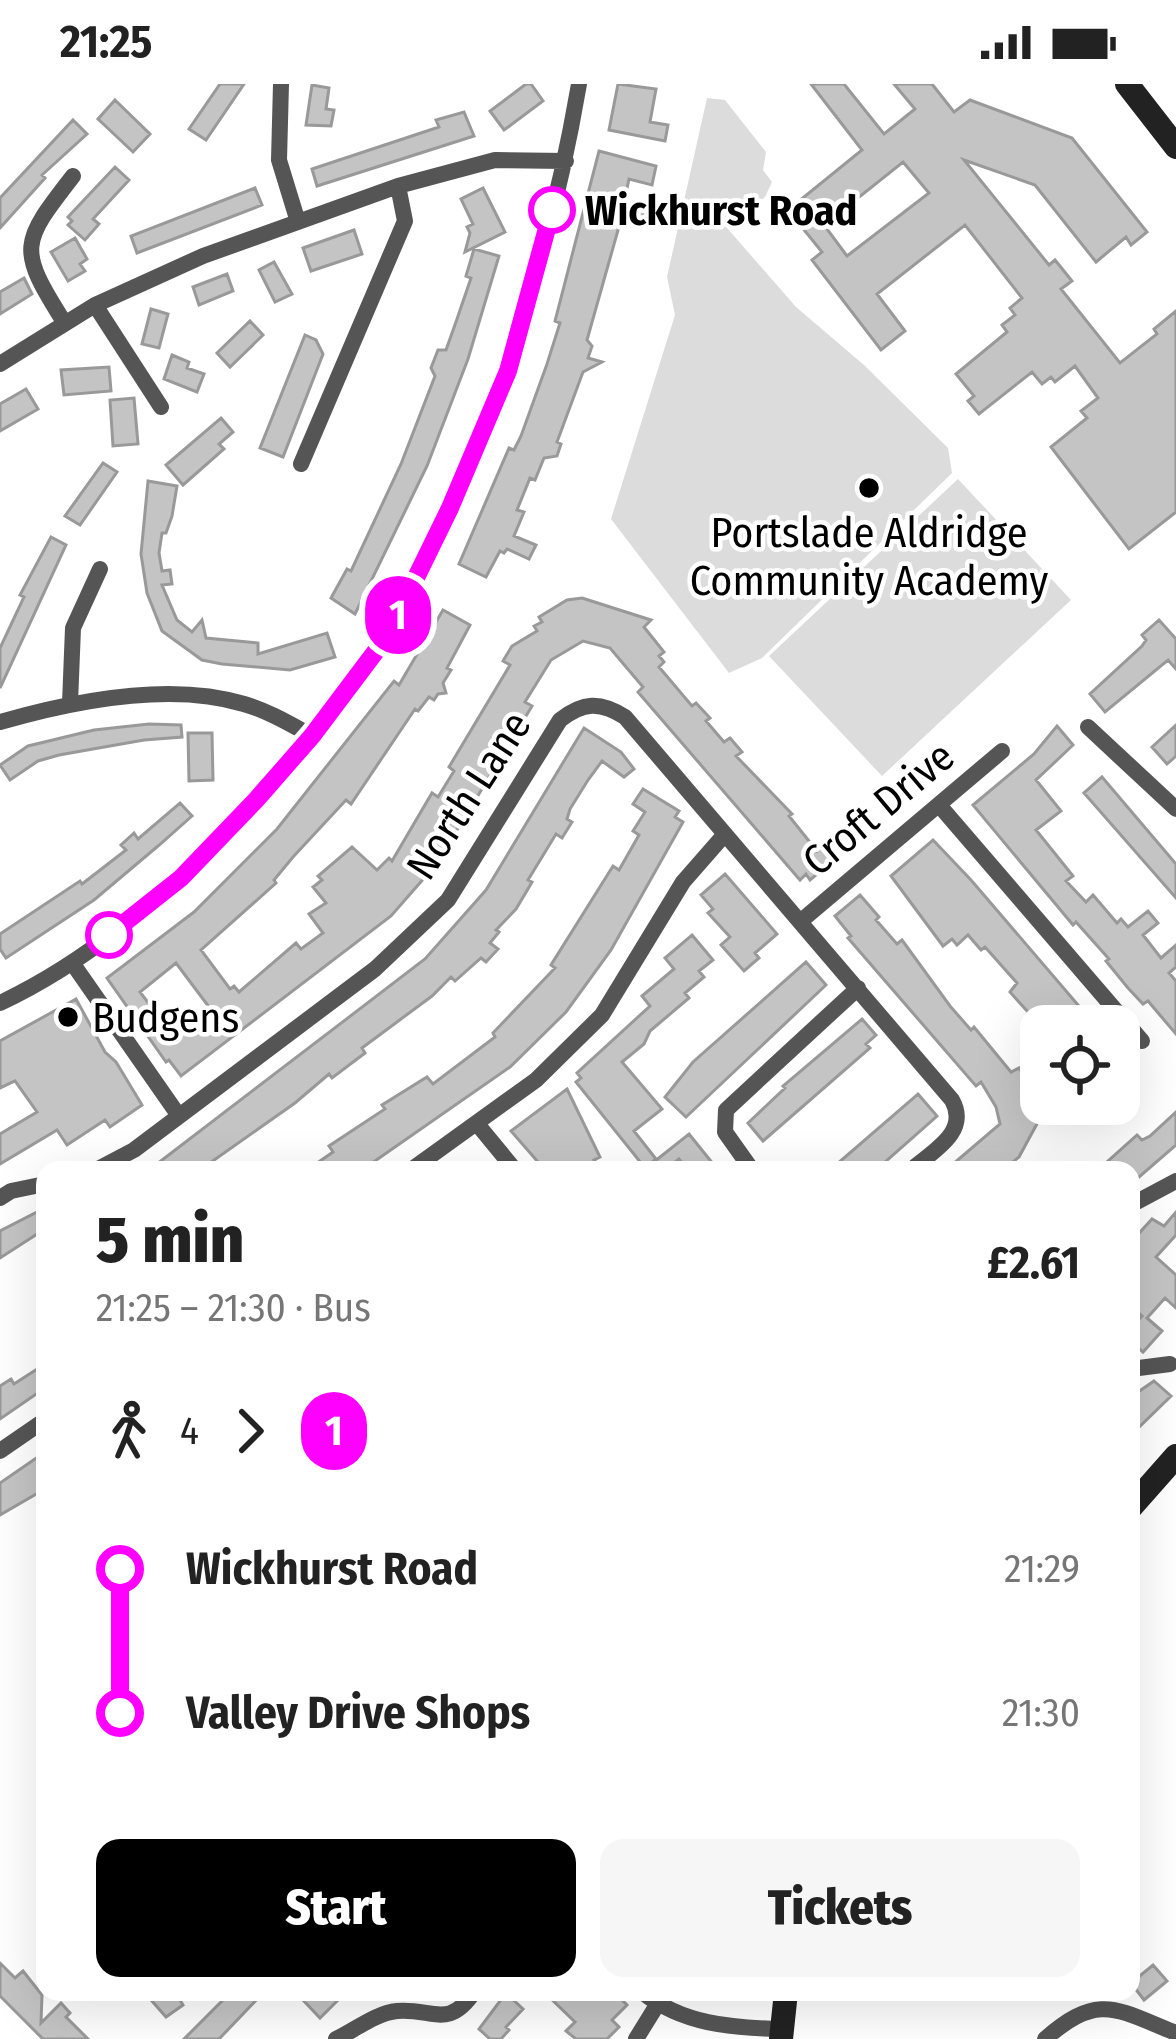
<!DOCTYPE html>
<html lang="en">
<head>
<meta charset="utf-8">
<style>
  :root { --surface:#fff; --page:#f6f6f6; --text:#222; --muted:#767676; --accent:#000 }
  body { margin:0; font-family:"Fira Sans Condensed",sans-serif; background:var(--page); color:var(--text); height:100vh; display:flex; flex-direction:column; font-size:45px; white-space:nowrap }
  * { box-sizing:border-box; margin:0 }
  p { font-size:39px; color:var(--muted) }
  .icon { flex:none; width:66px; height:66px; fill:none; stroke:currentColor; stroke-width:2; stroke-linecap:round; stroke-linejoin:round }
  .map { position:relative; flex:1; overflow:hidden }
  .details { position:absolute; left:36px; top:1077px; width:1104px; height:840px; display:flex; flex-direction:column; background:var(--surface); border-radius:24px; box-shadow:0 12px 48px #0002 }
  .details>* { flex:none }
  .badge { padding:0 24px; border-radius:39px; font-size:42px; line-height:78px }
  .buttons { position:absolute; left:1020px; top:921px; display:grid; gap:24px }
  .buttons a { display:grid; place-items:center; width:120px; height:120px; border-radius:24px; background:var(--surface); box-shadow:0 12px 48px #0002; font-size:60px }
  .map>.badge { position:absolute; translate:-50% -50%; box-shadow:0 0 0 6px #fff }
  .legs { display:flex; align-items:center; gap:18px; height:132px; padding:0 60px; font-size:39px }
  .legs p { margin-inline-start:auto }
  .head { display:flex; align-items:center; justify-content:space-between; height:204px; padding:0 60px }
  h1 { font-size:66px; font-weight:800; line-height:90px }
  .action { display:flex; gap:24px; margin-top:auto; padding:24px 60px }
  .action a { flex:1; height:138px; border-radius:24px; background:var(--accent); color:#fff; font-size:48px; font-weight:800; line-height:138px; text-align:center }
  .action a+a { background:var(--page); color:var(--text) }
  ul { padding:0 60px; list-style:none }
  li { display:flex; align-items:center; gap:42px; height:144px; font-size:45px }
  li i { display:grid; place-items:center; width:18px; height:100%; margin:0 15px; background:currentColor }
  li i::after { content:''; width:30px; height:30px; margin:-15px; border:9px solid; border-radius:50%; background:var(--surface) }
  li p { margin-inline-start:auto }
  li:first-child i { background:linear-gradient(#0000 50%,currentColor 0) }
  li:last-child i { background:linear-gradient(currentColor 50%,#0000 0) }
  .status { display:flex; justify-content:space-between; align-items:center; height:84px; padding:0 60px; background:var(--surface); direction:ltr }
  .status svg { height:33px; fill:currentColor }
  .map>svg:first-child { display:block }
</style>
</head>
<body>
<div class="status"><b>21:25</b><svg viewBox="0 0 49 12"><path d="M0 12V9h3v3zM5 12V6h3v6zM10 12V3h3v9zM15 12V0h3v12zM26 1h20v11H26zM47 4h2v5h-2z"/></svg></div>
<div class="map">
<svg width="1176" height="1955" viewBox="0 0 1176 1955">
  <rect width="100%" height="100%" fill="#fff"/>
  <path fill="#dcdcdc" d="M707 14 725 16 766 68 763 86 772 98 765 113 727 144 796 223 864 281 948 364 952 389 762 574 729 589 611 435 675 231 667 193Z
    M958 395 1071 516 882 692 769 572Z"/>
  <path fill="#c4c4c4" stroke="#999" stroke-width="3" fill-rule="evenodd" d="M220 0H244L206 56 189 45Z
    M526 0H531L543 17 504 46 490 27Z
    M618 0 656 5 650 38 668 41 665 57 609 46Z
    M811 0H844L884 50 915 25 894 0H932L954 28 970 16 1072 54 1147 148 1131 161 1126 153 1096 178 1035 101 964 76 1049 181 1055 176 1072 197 1061 205 1120 279 1157 250 1154 245 1176 227V428L1129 465 1051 363 1087 334 1081 327 1098 314 1075 282 1055 298 1051 293 1042 300 1032 288 979 330 968 317 974 312 956 290 1007 248 1002 241 1015 231 1010 224 1022 214 965 141 877 210 905 247 881 266 812 176 822 168 788 126 862 66ZM903 78 929 109 847 172 824 141Z
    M312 1 329 4 326 25 334 26 331 42 306 41Z
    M115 16 150 50 133 68 98 35Z
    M464 28 474 52 317 102 312 85 439 43 436 36Z
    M73 36 87 50 42 91 45 94 0 144V114Z
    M599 67 656 82 652 101 629 95 623 123 644 127 640 144 620 139 587 256 592 262 588 274 602 278 583 288 557 358 561 360 557 372 544 374 535 396 530 394 517 426 524 428 514 452 536 461 529 475 507 465 504 469 500 467 486 493 459 480 509 364 514 366 521 352 547 280 560 239 555 237Z
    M115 83 129 96 93 135 99 140 85 156 68 141 72 137 68 133Z
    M255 104 262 121 137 169 131 152Z
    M483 104 505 148 465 168 470 149 467 143 473 140 461 115Z
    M354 146 362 170 311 187 303 164Z
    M75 154 87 175 80 180 85 187 68 197 51 168Z
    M474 165 499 172 468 275 427 382 355 530 331 514 347 485 351 487 401 380 435 292 431 284 438 266H446L457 235 471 194 466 192Z
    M274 178 292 210 275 218 259 186Z
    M227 190 233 207 199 221 193 203Z
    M24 194 32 210 0 230V208Z
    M151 225 168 230 159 264 142 260Z
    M250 237 263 251 230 283 217 269Z
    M305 251 316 256 323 270 283 373 260 364Z
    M172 271 189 278 187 284 204 290 197 308 164 295Z
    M109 283 111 307 64 311 61 286Z
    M26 305 38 325 0 347V320Z
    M134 314 138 360 113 362 110 316Z
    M221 334 233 348 219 360 224 365 183 401 166 381Z
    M103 379 117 388 80 441 65 432Z
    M148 397 177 402 172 432 166 449H162L159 469 162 487 170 486 172 500 162 501 177 536 192 548 202 536 206 554 258 559V570L327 549 335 573 290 586 222 580 202 576 162 547 147 509 141 470Z
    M51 453 66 461 0 604V564L24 513 20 511Z
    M582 514 651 536 644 543 664 568 659 572 664 578 659 583 692 622 696 619 710 634 706 637 724 658 730 654 742 668 736 672 792 730 789 732 817 767 824 761 835 775 810 796 806 790 800 796 638 608 643 603 610 564 583 557 551 576 525 618 532 622 459 743 425 793 391 832 181 992 169 976 166 978 107 894 194 828 277 745 394 597 399 601 443 526 470 541 447 584 451 586 443 599 446 609 438 610 434 616 429 613 418 627 415 625 351 720 346 716 293 773 274 796 276 799 201 866 230 905 234 902 239 908 296 859 301 865 323 849 309 830 326 819 313 803 322 796 318 792 352 763 377 786 389 774 392 777 432 709 438 713 454 687 449 683 510 581 503 577 512 562 537 547 534 542 542 538 539 533 567 516ZM176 879 209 923 172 950 140 908Z
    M1159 536 1176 555V585L1168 576 1105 628 1090 610 1142 562 1146 556 1142 551Z
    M149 640 181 641 182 653 144 656 59 671 38 677 10 696 0 681 28 662 94 646Z
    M1176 641V672L1167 680 1152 663Z
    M1057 642 1073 661 1036 696 1061 727 1036 746 1073 792 1066 797 1086 818 1093 811 1117 839 1121 835 1128 843 1148 827 1158 839 1143 851 1161 874 1176 861V883L1169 889 1176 897V950L1148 917 1143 920 1128 904 1106 877 1109 875 1076 838 1073 841 973 721 1034 670Z
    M584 644 621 668 634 685 624 693 602 677 588 696 570 725 567 735 572 738 562 754 556 750 528 796 532 798 516 825 496 846 499 848 490 859 498 865 486 878 481 874 455 897 451 893 432 912 362 964 365 969 332 994 329 990 295 1019 200 1086H149L425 875 486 806Z
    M188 649H212L213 696 189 697Z
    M1102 693 1176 780V814L1084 709Z
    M643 705 679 727 675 733 683 738 611 866 566 928 510 983 362 1086H307L333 1068 329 1062 385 1025 382 1021 427 993 433 1000 495 953 493 949 555 884 551 881 613 782 619 786 639 751 633 747 645 728 633 720Z
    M180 719 192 732 158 762 94 816 6 874 0 865V850L80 797 82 800 126 766 121 761 134 749 138 755Z
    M933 756 971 796 1096 942H1051L1039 928 1034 931 1028 928 1010 908 1017 899 985 863 981 866 968 851 957 861 952 855 943 862 891 792Z
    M725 790 777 850 755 869 759 874 744 887 721 861 730 853 708 829 713 825 701 811Z
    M860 811 879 833 876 836 897 860 902 856 950 922 971 946 974 943 1011 988 1019 984 1026 995 1041 989 1044 1027 1019 1073 1003 1086H946L1000 1040 996 1023 981 998 976 1002 848 854 851 852 835 832Z
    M692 851 713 876 699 887 704 893 685 909 689 914 650 947 644 960 622 978 662 1025 634 1047 656 1075 645 1084 576 998 581 994 577 989 650 922 642 912 674 885 665 874Z
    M806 878 826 901 686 1033 665 1013 693 978Z
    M76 915 105 968 116 978 142 1021 110 1043 105 1036 67 1061 57 1046 0 1080V1050L37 1028 15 997 0 1004V957Z
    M862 935 876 951 866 960 870 964 763 1057 748 1039 785 1004 783 1002Z
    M567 1005 600 1073 594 1076 602 1086H545L511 1047Z
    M918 1010 937 1032 876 1086H830Z
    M1176 1028V1061L1131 1100V1086H1098L1137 1051 1142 1056 1150 1052Z
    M689 1050 718 1086H688L679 1075 664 1086H654L650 1081Z
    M45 1124V1145L0 1174V1147Z
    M1176 1128V1151L1156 1173 1176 1191V1224L1165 1214 1147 1234 1162 1247 1143 1268 1131 1257V1244L1142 1232 1131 1222V1158L1152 1135 1164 1142Z
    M45 1280V1304L0 1335V1302L11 1295 14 1300Z
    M1154 1297 1171 1312 1131 1351V1301L1138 1308Z
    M45 1368V1405L0 1431V1399Z
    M0 1879 15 1894 23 1887 42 1911 41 1939 61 1919 70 1929 66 1933 88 1955H43L0 1912Z
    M1153 1881 1167 1897 1144 1916 1131 1899Z
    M144 1908H181L177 1911 183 1921 166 1933Z
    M231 1908H264L219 1955H184Z
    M314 1908H346L320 1934 304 1917Z
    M544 1908H614L627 1921 612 1936 619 1943 607 1955H576L566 1947 575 1938Z
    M506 1909 523 1925 506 1943 509 1946 501 1955H490L479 1945Z"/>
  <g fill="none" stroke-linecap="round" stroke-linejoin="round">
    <path stroke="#555" stroke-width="16" d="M281 0 279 76 298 138
      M95 221 161 323
      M64 238C17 164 21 159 73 92
      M0 280 95 221 203 172 398 102 495 76 566 77
      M301 380 405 137 398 102
      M70 619 73 544 100 485
      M0 638C73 617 169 597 244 620 268 627 290 640 312 652
      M1088 643 1176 725
      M939 721 1142 957
      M801 837 1002 667
      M73 880 179 1032
      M0 919C85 879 158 817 223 750 282 690 339 625 386 555 405 525 418 489 434 457 504 313 552 158 579 0
      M478 1041 515 1086
      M96 1086 134 1066 375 885 448 816 560 636C583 618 600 617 625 633L952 1016C970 1048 933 1067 911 1086
      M411 1086 536 996 602 931 683 798 725 750
      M752 1086 725 1048 726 1026 858 904
      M0 1114 11 1107 45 1100
      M1131 1121 1176 1097
      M1131 1285 1170 1280
      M0 1367 45 1336
      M642 1908C682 1940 731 1944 781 1945
      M336 1955C355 1946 376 1929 397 1927 433 1924 448 1946 474 1908
      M636 1955 657 1921
      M1045 1955C1099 1908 1116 1925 1176 1949"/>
    <path stroke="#222" stroke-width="24" d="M1127 0 1176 63
      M1131 1423 1176 1372
      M781 1955 786 1908"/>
  </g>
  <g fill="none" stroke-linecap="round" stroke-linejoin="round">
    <defs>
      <path id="line-1" d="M109 851 181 794 256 716 312 652 388 551 450 424 508 287 552 126"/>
    </defs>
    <use href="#line-1" stroke="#fff" stroke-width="27"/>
    <use href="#line-1" stroke="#f0f" stroke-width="18"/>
  </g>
  <g fill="#fff" stroke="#f0f" stroke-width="6">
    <circle cx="552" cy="126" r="21"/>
    <circle cx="109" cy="851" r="21"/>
  </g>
  <g fill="#000" stroke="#fff" stroke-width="4.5">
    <circle cx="869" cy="404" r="12"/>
    <circle cx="68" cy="933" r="12"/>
  </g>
  <g text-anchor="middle" stroke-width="9" stroke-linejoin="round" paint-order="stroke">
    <g font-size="42" font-weight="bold" fill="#000" stroke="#fff" text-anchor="start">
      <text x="585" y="141">Wickhurst Road</text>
    </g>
    <g font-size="42" fill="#000" stroke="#fff">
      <text x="869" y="463">Portslade Aldridge<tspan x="869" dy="48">Community Academy</tspan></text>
      <text x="92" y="948" text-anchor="start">Budgens</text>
    </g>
    <g font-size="42" fill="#000" stroke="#fff">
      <text transform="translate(468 711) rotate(-57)" y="15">North Lane</text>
      <text transform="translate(878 724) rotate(-40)" y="15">Croft Drive</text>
    </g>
  </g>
</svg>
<div class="buttons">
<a><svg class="icon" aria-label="locate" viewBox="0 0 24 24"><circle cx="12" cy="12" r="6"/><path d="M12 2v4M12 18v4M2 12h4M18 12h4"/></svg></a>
</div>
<b class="badge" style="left:398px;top:531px;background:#f0f;color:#fff">1</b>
<section class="details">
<div class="head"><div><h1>5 min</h1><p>21:25 – 21:30 · Bus</p></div><b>£2.61</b></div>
<div class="legs"><svg class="icon" aria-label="walk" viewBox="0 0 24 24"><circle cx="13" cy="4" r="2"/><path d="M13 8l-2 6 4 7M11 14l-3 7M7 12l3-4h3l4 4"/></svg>4<svg class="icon" aria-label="forward" viewBox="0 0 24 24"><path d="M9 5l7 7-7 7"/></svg><b class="badge" style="background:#f0f;color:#fff">1</b></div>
<ul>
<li><i style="color:#f0f"></i><b>Wickhurst Road</b><p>21:29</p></li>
<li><i style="color:#f0f"></i><b>Valley Drive Shops</b><p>21:30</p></li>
</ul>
<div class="action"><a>Start</a><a>Tickets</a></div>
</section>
</div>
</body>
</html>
